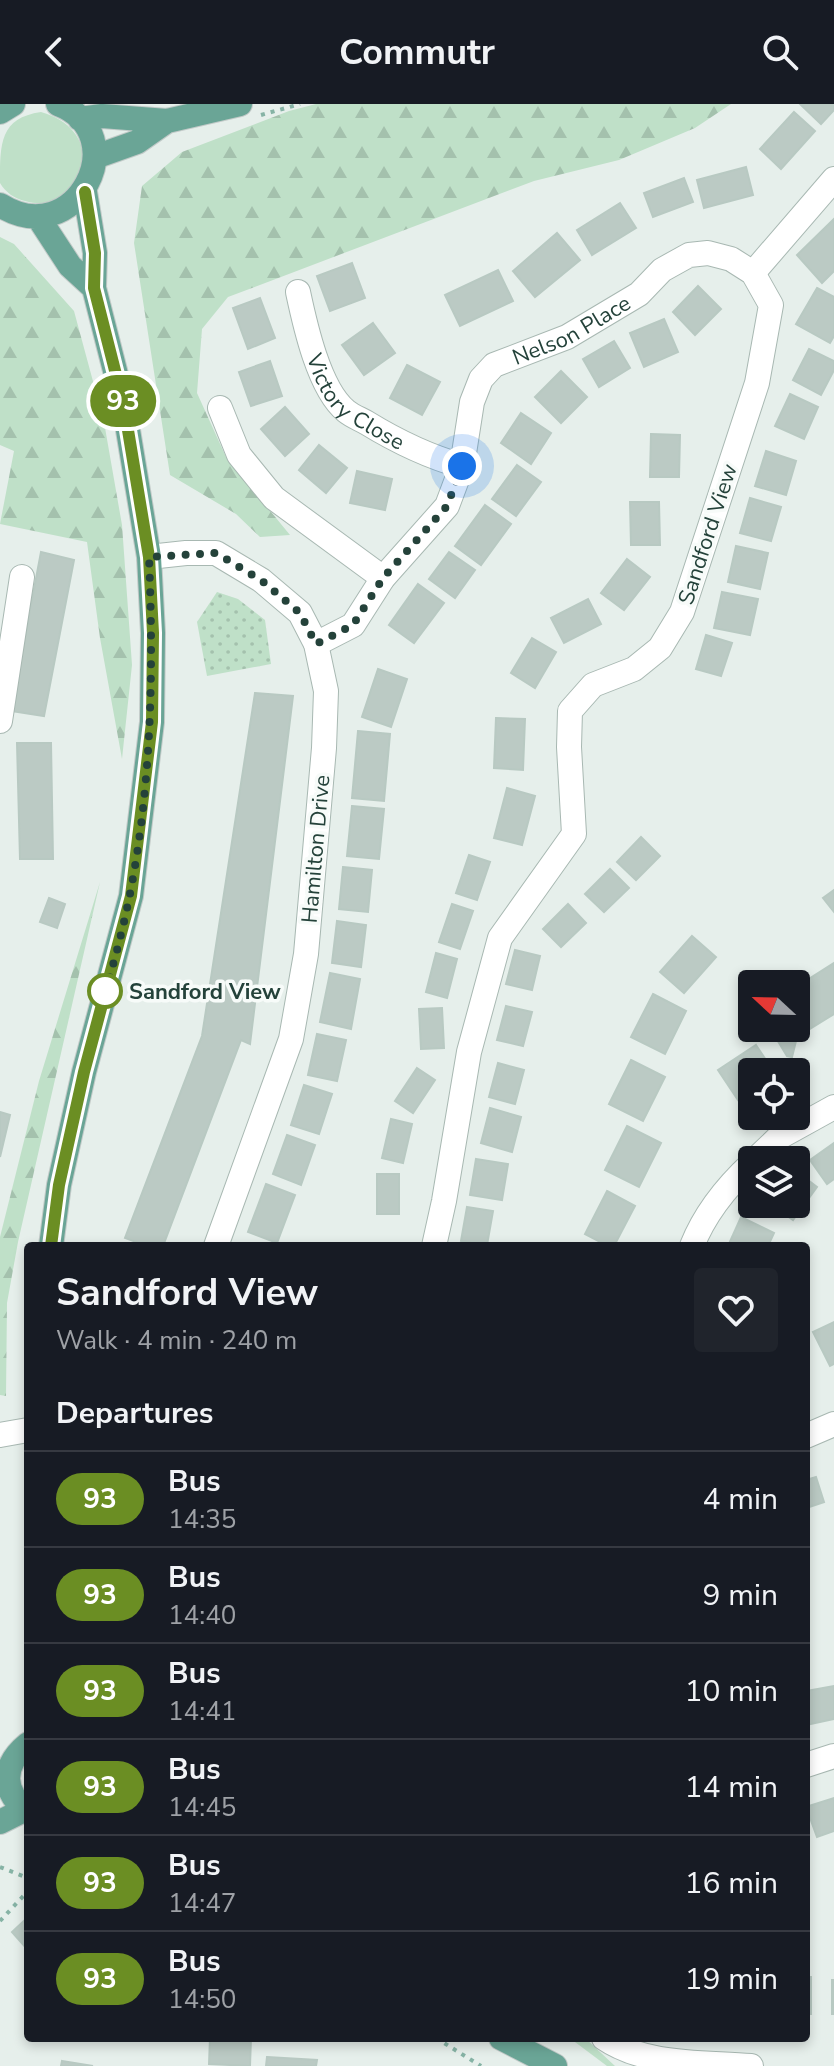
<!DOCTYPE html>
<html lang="en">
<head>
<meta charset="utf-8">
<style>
  :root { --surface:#171b24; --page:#20242c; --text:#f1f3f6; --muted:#9ea1a6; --line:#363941 }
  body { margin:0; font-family:"Nunito Sans",sans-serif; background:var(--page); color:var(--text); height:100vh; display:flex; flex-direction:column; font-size:30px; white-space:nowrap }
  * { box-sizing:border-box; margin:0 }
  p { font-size:26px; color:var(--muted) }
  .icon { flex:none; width:44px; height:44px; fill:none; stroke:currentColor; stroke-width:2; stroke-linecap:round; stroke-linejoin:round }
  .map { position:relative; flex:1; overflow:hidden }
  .panel { position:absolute; left:24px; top:1138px; width:786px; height:800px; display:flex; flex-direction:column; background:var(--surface); border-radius:8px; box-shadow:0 4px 12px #0003 }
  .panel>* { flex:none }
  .badge { padding:0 16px; border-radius:26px; font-size:28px; line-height:52px }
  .needle { width:52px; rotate:292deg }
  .fabs { position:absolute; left:738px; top:866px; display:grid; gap:16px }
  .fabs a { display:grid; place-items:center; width:72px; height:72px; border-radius:8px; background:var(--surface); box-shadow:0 4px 12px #0003; font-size:40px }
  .you { position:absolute; width:40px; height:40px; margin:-20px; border:6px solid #fff; border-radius:50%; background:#1a73e8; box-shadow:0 0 0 12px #1a73e833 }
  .map>.badge { position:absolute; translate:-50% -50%; box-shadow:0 0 0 4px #fff }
  h2 { padding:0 32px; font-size:30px; line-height:72px }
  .round { display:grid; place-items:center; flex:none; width:84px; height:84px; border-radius:8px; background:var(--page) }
  .summary { display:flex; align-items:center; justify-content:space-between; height:136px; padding:0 32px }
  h1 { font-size:38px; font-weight:700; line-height:60px }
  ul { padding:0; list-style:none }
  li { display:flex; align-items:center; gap:24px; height:96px; padding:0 32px; border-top:2px solid var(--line) }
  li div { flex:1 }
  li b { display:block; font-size:30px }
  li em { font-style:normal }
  li .badge { min-width:88px; font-weight:700; text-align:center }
  header { display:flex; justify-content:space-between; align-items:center; height:104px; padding:0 32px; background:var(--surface); font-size:36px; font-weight:700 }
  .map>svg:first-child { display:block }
</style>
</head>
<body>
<header><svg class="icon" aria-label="back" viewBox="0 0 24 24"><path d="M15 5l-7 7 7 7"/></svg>Commutr<svg class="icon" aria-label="search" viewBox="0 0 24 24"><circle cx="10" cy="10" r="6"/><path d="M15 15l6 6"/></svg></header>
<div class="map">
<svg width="834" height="1962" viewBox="0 0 834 1962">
  <defs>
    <pattern id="forest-firs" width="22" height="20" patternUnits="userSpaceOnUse" patternTransform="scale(2)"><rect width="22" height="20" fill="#bfe0c8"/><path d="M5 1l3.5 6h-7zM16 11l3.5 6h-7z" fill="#a4c1ad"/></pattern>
    <pattern id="park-dots" width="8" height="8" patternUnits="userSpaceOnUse" patternTransform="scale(2)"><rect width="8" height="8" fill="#bfe0c8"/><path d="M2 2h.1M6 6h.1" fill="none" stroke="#a4c1ad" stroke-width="1.8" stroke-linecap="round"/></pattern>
  </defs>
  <rect width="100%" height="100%" fill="#e6efeb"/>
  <path fill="#bfe0c8" d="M41 8C113 28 84 114 25 97 15 95 5 88 0 79 0 39 0 14 41 8Z
    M577 1934H585L615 1962H607L575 1938Z"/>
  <path fill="url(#forest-firs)" d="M316 0H731L695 24 619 56 534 77 228 193 202 225 197 289 226 353 290 431 260 433 236 410 170 371 134 139 142 82 182 48 289 7Z
    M0 133 14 140 74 207 104 318 122 421 132 561 122 655 100 534 87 438 0 420 14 347 0 341Z
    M100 778 18 1138 7 1199 6 1292 0 1291V1133L39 977Z"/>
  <path fill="url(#park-dots)" d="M217 488 238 495 265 516 271 560 207 572 197 518Z"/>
  <path fill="#bbcac4" stroke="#b8c9c2" stroke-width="2" d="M800 0H834V6L821 20Z
    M794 8 815 27 781 65 760 45Z
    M746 63 753 91 704 104 697 76Z
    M684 74 693 98 653 113 644 89Z
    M620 99 636 124 592 151 577 126Z
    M834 115V167L822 179 797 151Z
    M557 129 580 156 535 193 513 167Z
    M352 159 365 194 330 207 317 172Z
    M498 166 513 197 460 222 445 191Z
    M698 182 721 205 695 231 673 208Z
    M817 184 834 193V232L830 239 796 220Z
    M260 194 275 234 248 245 233 204Z
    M664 215 678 248 644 263 630 229Z
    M373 219 395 249 364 271 342 241Z
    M614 237 630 264 599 283 583 255Z
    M809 245 834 257V266L821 291 793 276Z
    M270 257 282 292 251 302 239 268Z
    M407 261 440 278 422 311 390 294Z
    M561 267 587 293 561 319 535 293Z
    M790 290 818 303 804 335 775 322Z
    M285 303 309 330 285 352 261 325Z
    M521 309 551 329 531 360 501 339Z
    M651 330 680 331 679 373H650Z
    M319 341 347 364 326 389 299 366Z
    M766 347 796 357 786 391 755 382Z
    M517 361 541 378 516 412 492 395Z
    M357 367 392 375 385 406 350 399Z
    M750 394 781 403 771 437 740 429Z
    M630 398H659L660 441H631Z
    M485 401 511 420 481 461 455 442Z
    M736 442 768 449 760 485 728 478Z
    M41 448 74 456 44 612 11 607Z
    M449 448 475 466 455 494 429 475Z
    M627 455 650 473 624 506 601 489Z
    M418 480 444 499 414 539 389 521Z
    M722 488 758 495 750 531 714 524Z
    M588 495 601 520 564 539 551 514Z
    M706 531 732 539 721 572 696 565Z
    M532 534 556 548 535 584 511 569Z
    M378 565 407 575 391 623 362 613Z
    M255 589 293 592 250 940 241 936 163 1142H147L125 1134 202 932Z
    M496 614 525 615 523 666 494 664Z
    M358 627 390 630 384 697 352 694Z
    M17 639H51L53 755H20Z
    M507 684 535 692 522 741 494 734Z
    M352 702 384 705 379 755 347 752Z
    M641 733 660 752 636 776 617 758Z
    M469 751 490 758 477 796 456 789Z
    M343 763 372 766 368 808 339 805Z
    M610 765 629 784 604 808 585 790Z
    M834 786V808L823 794Z
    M49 794 65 800 57 824 40 818Z
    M452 800 473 807 460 845 439 838Z
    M568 800 586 819 561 843 543 825Z
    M337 817 366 821 361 863 332 859Z
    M692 832 716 853 684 889 660 868Z
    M515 846 540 852 532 886 506 880Z
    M436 849 457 855 447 894 426 888Z
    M834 859V910L797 933 792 953 787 952 770 924H796V883Z
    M330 869 360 875 351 925 320 918Z
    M653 890 686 907 665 950 631 933Z
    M506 902 532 908 523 942 497 936Z
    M442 904 444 944 421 945 419 905Z
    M317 930 346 936 337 977 308 971Z
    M756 941 774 968H752V986L738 996 718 966Z
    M631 956 665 973 643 1017 609 1000Z
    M498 959 524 966 515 1000 489 993Z
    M417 964 435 976 413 1009 395 997Z
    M304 981 332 990 319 1030 291 1021Z
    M490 1004 521 1013 512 1048 481 1039Z
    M0 1008 10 1011 0 1053Z
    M391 1015 412 1020 403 1059 382 1054Z
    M627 1022 661 1039 639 1083 605 1066Z
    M287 1031 315 1041 301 1081 273 1070Z
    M834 1039V1075L827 1080 810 1056Z
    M476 1055 508 1060 502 1096 470 1091Z
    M796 1067 817 1083 793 1116 771 1100H796Z
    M377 1070H399V1110H377Z
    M266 1080 295 1091 277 1139 248 1128Z
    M607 1087 635 1102 614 1142H608L585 1130Z
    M467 1103 493 1107 487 1141 461 1137Z
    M741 1113 774 1129 768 1142H728Z
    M834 1218V1260L830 1262 813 1228Z
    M816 1373 824 1398 806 1404V1376Z
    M834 1582V1615L806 1621V1587Z
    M834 1694V1727L817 1733 806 1703Z
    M28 1813V1846L12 1828Z
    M806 1873H811V1910H806Z
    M832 1876H834V1910H832Z
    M210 1934H251L250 1962 209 1960Z
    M267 1953 317 1956 316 1962H266Z
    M62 1957 93 1962H61Z"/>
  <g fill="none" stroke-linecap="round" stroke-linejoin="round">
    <defs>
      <g id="minor">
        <path d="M753 169 834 75"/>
        <path id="s1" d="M298 188C305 221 319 285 346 307 352 312 360 315 367 319 398 338 427 352 462 362"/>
        <path d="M220 304 239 351 274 394 383 474"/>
        <path d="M149 453 186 449H216L261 476 300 509 316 540 326 587 324 644 306 850 291 935 216 1142"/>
        <path id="s2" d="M316 540 353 521 383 474 447 402 462 362 472 298 481 275 494 261 567 233 639 190 662 166 689 151 708 149 731 155 753 169 771 201 757 279 682 508 660 544 634 565 593 581 570 607 569 643 574 730 500 834 469 948 444 1097 434 1142"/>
        <path d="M0 617 22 473"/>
        <path d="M755 1056 778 1034 834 1003"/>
        <path d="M692 1142C705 1109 726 1083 752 1059"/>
        <path d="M0 1331 28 1326"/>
        <path d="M806 1332 834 1320"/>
        <path d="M806 1661 834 1652"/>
        <path d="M604 1934C645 1962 702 1958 751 1962"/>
      </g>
      <path id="major" d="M0 8 13 0
        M80 15 102 12 167 17 240 0
        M95 53 137 38 167 17
        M0 101C76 149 136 30 58 0
        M38 113 70 162 94 184
        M51 1142 59 1081 84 968 131 792 152 618 153 529 149 453 124 302 94 184 95 149 85 88
        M28 1640C2 1661 1 1687 28 1708
        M0 1718 24 1706
        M501 1934 555 1962"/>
    </defs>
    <use href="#minor" stroke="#a8b8b2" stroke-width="26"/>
    <use href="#major" stroke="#c2cac8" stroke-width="26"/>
    <path stroke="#86b3a5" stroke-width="4" stroke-dasharray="4 6" stroke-linecap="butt" d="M261 11 300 0
      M0 1763 28 1774
      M0 1817 28 1787
      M436 1934 481 1962"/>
    <use href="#minor" stroke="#fff" stroke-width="24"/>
    <use href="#major" stroke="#6aa596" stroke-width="24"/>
  </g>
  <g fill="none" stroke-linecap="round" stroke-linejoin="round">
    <defs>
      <path id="line" d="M51 1142 59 1081 84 968 131 792 152 618 153 529 149 453 124 302 94 184 95 149 85 88"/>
    </defs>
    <use href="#line" stroke="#fff" stroke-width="18"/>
    <use href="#line" stroke="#6b8e23" stroke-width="12"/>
    <path stroke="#24423a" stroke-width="8" stroke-dasharray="0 14.4" d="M105 887C150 748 155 598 149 453L216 449 261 476 300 509 316 540 353 521 383 474 447 402 462 362"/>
  </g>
  <circle fill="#fff" stroke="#6b8e23" stroke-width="4" cx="105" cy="887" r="16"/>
  <g text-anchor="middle" stroke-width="7" stroke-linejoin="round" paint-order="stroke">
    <g font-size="22" fill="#24423a" stroke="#f7fbf9">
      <text dy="8" stroke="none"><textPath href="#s2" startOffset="430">Nelson Place</textPath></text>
      <text dy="8" stroke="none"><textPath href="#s1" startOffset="130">Victory Close</textPath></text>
      <text transform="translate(707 430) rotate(-72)" y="8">Sandford View</text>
      <text transform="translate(315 745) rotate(-85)" y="8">Hamilton Drive</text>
    </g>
    <g font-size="22" font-weight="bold" fill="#24423a" stroke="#f7fbf9" text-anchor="start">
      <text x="129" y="895">Sandford View</text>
    </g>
  </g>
</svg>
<div class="fabs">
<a><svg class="needle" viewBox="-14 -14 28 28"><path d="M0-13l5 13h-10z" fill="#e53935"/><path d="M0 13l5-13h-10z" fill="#9ea1a6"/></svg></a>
<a><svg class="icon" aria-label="locate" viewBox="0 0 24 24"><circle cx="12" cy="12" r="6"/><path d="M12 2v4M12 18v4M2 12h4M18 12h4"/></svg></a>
<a><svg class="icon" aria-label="layers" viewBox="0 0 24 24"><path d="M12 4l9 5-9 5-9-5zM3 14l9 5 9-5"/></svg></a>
</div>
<div class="you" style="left:462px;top:362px"></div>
<b class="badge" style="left:123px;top:297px;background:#6b8e23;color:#fff">93</b>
<section class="panel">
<div class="summary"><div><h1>Sandford View</h1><p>Walk · 4 min · 240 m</p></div><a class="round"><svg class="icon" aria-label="heart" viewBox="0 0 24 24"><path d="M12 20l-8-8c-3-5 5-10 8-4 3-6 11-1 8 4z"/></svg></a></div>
<h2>Departures</h2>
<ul>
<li><span class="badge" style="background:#6b8e23;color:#fff">93</span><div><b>Bus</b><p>14:35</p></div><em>4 min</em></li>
<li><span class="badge" style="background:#6b8e23;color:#fff">93</span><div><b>Bus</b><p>14:40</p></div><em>9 min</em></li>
<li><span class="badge" style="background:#6b8e23;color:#fff">93</span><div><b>Bus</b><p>14:41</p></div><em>10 min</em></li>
<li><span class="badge" style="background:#6b8e23;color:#fff">93</span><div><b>Bus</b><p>14:45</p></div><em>14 min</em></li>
<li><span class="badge" style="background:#6b8e23;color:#fff">93</span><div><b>Bus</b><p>14:47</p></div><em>16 min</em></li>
<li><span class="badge" style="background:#6b8e23;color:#fff">93</span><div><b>Bus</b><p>14:50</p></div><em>19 min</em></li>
</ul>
</section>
</div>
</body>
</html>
